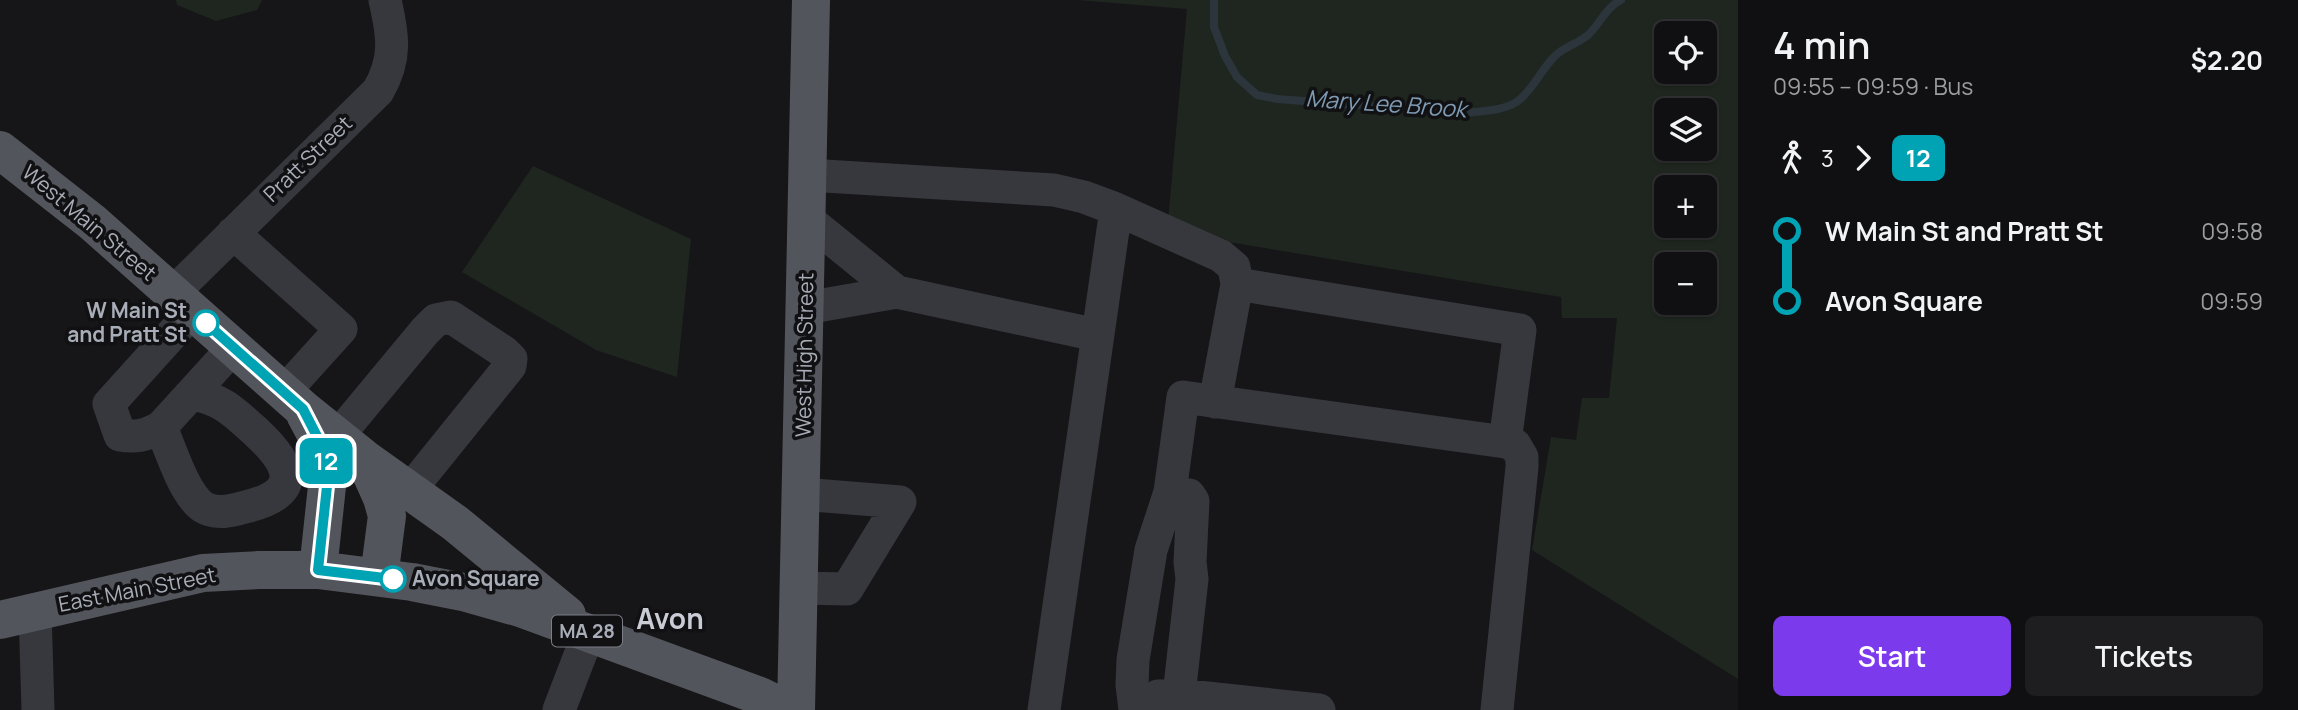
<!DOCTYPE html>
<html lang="en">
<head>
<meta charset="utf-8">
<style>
  :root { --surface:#101012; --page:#1e1e20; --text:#f1f3f6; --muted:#9c9d9f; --line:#303032; --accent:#7c3aed }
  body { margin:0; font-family:Manrope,sans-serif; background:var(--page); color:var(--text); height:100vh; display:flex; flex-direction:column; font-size:26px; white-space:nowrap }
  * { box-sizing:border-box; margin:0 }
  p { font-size:23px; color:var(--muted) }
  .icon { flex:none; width:38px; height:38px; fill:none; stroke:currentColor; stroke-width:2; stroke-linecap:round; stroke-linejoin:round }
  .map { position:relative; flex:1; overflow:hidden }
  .panel { display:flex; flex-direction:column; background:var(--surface); width:560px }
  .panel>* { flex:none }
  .badge { padding:0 14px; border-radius:10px; font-size:24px; line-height:46px }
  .tools { position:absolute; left:1654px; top:21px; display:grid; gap:14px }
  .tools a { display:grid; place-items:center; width:63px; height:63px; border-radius:10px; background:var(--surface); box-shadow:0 2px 5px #0004,0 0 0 2px var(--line); font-size:35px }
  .map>.badge { position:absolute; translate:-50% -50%; box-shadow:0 0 0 4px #fff }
  .legs { display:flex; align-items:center; gap:10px; height:77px; padding:0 35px; font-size:23px }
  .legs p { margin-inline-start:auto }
  .headline { display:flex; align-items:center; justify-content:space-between; height:119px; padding:0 35px }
  h1 { font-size:38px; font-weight:600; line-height:52px }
  .primary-button { display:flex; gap:14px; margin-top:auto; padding:14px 35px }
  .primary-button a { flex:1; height:80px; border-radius:10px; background:var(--accent); color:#fff; font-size:28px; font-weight:600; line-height:80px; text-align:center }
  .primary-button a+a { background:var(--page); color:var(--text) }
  ul { padding:0 35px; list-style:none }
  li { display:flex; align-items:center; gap:24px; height:70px; font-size:26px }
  li i { display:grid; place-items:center; width:10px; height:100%; margin:0 9px; background:currentColor }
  li i::after { content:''; width:18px; height:18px; margin:-9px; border:5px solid; border-radius:50%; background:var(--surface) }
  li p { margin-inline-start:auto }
  li:first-child i { background:linear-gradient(#0000 50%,currentColor 0) }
  li:last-child i { background:linear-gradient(currentColor 50%,#0000 0) }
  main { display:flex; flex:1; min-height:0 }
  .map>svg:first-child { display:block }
</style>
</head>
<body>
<main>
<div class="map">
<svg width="1738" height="710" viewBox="0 0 1738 710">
  <rect width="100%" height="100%" fill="#161618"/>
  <path fill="#1e261f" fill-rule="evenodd" d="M176 0H262L257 10 216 21 177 5Z
    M1077 0H1738V679L1532 550 1551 437 1576 440 1582 398H1609L1617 318H1562L1561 297 1167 232 1187 9ZM1666 33H1704V72H1666ZM1666 110H1704V149H1666ZM1666 187H1704V226H1666ZM1666 264H1704V303H1666Z
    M533 166 691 239 677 377 596 350 462 272Z"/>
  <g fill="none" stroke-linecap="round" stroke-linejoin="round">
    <path stroke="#2c353c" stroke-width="8" d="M1214 0V27L1225 56 1237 77 1257 95 1277 99 1465 113C1481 111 1504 111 1518 101 1533 90 1542 68 1556 55 1566 46 1579 43 1588 35 1601 23 1605 8 1621 0"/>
    <path stroke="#37383d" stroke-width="33" d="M808 175 1054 190 1084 197 1116 209 1221 256 1234 267 1237 284
      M807 219 897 292
      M233 233 341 329 284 392
      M172 294 378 91C397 59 393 35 385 0
      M806 308 897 292 1097 335
      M192 312 109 404 120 435C136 438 147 435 161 427L233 348
      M1215 402 1237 284 1520 330 1505 442
      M161 427C170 448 184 494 203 507 216 515 232 511 245 507 305 493 291 464 255 431 233 411 221 399 192 394
      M337 437 425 331 436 320 451 317 504 352 511 359 510 366 410 490
      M1170 492 1189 495 1193 501 1190 562 1192 579 1179 695
      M799 588 847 589 900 502 801 494
      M35 611 38 710
      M1158 696 1179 695 1319 710
      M1135 709 1132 685 1133 660 1151 550 1170 492 1183 397 1505 442 1515 445 1522 457V467L1497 710
      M559 710 589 632
      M1044 710 1116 209"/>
    <path stroke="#53555c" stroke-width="38" d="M0 150 92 222 303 409 364 458 382 498 387 516 379 577
      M305 414 321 444 328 477 318 570
      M365 459 455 523 567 615
      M0 620 203 573 259 570H318L412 582 463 592 520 608 760 696 788 710
      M796 710 811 0"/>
  </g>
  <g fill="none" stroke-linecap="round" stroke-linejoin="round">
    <defs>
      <path id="line-1" d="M206 323 303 409 321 444 328 477 318 570 393 579"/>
    </defs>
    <use href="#line-1" stroke="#fff" stroke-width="16"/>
    <use href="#line-1" stroke="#00a3b4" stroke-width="10"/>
  </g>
  <g fill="#fff" stroke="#00a3b4" stroke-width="3.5">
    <circle cx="206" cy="323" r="12"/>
    <circle cx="393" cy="579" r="12"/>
  </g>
  <g text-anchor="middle" stroke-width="7" stroke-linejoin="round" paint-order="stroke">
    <rect fill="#111113" stroke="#7b7e86" stroke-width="2" x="552" y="615.5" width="70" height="31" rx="5"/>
    <g font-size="19" font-weight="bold" fill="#a8adb8">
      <text x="587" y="638">MA 28</text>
    </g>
    <g font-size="21" fill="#a8adb8" stroke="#111113">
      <text transform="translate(308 159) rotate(-44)" y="7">Pratt Street</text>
      <text transform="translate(89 223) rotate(40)" y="7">West Main Street</text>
      <text transform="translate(805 355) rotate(-89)" y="7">West High Street</text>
      <text transform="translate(137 590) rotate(-11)" y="7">East Main Street</text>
    </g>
    <g font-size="21" font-weight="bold" fill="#a8adb8" stroke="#111113" text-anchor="end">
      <text x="187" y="318">W Main St<tspan x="187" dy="24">and Pratt St</tspan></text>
      <text x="412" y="586" text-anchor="start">Avon Square</text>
    </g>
    <g font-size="23" font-style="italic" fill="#7f9bb3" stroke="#111113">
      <text transform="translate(1386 104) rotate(4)" y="8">Mary Lee Brook</text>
    </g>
    <g font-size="28" font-weight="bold" fill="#c9ccd4" stroke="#111113">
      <text x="670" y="629">Avon</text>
    </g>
  </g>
</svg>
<div class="tools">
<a><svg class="icon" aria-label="locate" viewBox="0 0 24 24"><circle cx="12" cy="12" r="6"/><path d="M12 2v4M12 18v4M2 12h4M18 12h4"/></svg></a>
<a><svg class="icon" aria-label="layers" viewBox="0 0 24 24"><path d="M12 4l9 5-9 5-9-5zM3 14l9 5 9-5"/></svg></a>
<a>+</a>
<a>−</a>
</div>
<b class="badge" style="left:326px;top:461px;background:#00a3b4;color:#fff">12</b>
</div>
<section class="panel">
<div class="headline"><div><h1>4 min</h1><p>09:55 – 09:59 · Bus</p></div><b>$2.20</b></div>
<div class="legs"><svg class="icon" aria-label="walk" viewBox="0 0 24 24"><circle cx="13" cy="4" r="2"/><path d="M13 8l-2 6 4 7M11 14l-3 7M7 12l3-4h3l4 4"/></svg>3<svg class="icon" aria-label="forward" viewBox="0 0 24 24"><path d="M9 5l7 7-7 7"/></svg><b class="badge" style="background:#00a3b4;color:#fff">12</b></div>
<ul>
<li><i style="color:#00a3b4"></i><b>W Main St and Pratt St</b><p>09:58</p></li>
<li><i style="color:#00a3b4"></i><b>Avon Square</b><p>09:59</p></li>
</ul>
<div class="primary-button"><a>Start</a><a>Tickets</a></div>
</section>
</main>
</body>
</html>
